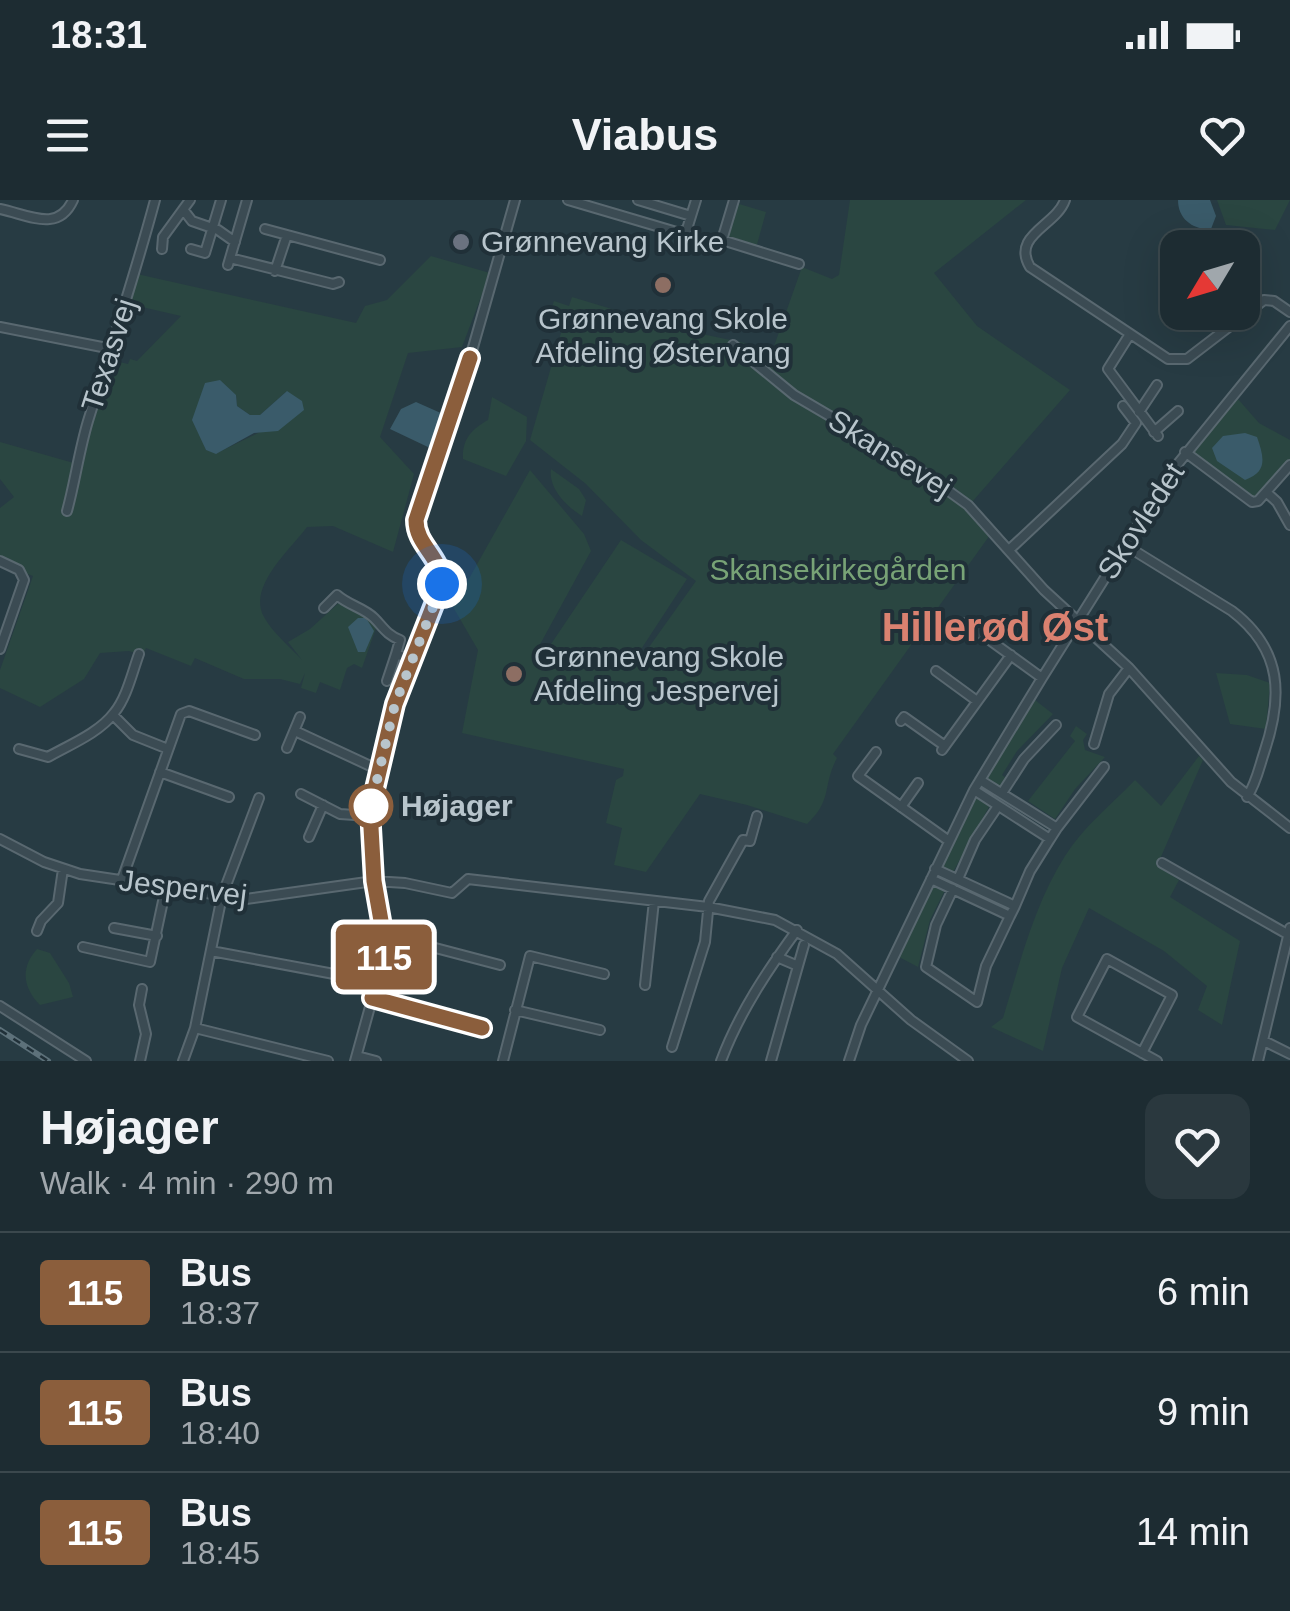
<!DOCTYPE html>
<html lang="en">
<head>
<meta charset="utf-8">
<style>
  :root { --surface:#1d2c32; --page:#2a383e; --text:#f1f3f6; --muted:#a0a7ac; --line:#3b484d }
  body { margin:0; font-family:Helvetica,sans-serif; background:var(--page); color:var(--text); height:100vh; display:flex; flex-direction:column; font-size:38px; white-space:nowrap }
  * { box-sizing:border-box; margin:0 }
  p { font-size:32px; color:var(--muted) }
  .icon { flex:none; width:55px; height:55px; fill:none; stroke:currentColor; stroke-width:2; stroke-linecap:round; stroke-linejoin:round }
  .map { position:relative; height:861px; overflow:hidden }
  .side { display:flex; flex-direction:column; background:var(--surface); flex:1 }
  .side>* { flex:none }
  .badge { padding:0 20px; border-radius:8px; font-size:35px; line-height:65px }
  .needle { width:65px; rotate:232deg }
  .buttons { position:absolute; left:1160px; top:30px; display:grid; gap:20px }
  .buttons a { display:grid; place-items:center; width:100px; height:100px; border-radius:20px; background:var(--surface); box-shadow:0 10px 40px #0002,0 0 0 2px var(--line); font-size:50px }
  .you { position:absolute; width:50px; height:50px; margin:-25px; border:8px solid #fff; border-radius:50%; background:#1a73e8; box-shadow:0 0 0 15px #1a73e833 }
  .map>.badge { position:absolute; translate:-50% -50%; box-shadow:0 0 0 5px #fff }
  .round { display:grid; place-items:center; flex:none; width:105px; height:105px; border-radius:20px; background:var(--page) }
  .head { display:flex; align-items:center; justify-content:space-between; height:170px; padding:0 40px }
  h1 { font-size:48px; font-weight:800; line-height:75px }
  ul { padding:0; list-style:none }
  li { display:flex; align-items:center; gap:30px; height:120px; padding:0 40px; border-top:2px solid var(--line) }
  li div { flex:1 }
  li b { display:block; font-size:38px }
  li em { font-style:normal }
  li .badge { min-width:110px; font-weight:700; text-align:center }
  .status { display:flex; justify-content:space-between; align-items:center; height:70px; padding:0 50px; background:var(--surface); direction:ltr }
  .status svg { height:28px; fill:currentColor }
  header { display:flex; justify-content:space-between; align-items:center; height:130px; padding:0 40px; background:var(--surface); font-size:45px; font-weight:800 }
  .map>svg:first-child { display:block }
</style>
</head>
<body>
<div class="status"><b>18:31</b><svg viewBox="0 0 49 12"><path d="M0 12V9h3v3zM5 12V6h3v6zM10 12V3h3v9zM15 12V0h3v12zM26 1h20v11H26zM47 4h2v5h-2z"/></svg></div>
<header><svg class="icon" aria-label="menu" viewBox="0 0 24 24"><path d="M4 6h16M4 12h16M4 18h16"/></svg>Viabus<svg class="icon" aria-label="heart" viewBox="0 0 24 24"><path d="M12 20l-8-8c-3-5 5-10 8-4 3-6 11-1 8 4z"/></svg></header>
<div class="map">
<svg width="1290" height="861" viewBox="0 0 1290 861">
  <rect width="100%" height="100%" fill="#273b43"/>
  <path fill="#2a4641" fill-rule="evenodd" d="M850 0H1026L934 73 977 126 1070 190 972 302 941 277 893 266 917 275 961 306 990 335 833 554 837 558C822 586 833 600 807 624L747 605 700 594 646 672 614 665 622 628 606 623 616 580 623 576 624 569 462 533 478 450 453 407 530 270 584 334 591 351 537 450 637 464 696 381 641 340 586 284 530 240 565 119 550 113 554 101 569 106 572 97 678 129 773 149 802 67 832 79 839 75Z
    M1217 0H1290L1275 30 1226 25Z
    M736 3 766 12 756 48 726 40Z
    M431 56 490 73 462 147 408 153 380 237 414 274 393 352 333 326 307 327C290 350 247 387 264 417 272 432 290 447 302 460L288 442 310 429 341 401 371 418 377 425 362 468 354 464 347 468 340 490 320 482 316 493 301 488 305 473 300 484 280 479H244L195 458 191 466 146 448 143 455 129 451 100 453 84 479 40 507 0 488V470L33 376 0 363V308L14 297 0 279V242L77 264 111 160 128 164 130 159 137 161 181 116 129 104 137 74 356 123 365 106 387 100ZM287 191 264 230 217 253 206 250 202 238 236 195 237 206 250 215H260Z
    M492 197 527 217 526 241 506 276 463 259C462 239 472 229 488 220Z
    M1238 199 1259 223 1290 240V260L1253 299 1192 251Z
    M551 269 579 289 586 300 582 316C567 307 548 288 551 269Z
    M621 340 687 379 636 457 549 447Z
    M1216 473 1247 475 1270 483 1266 529 1230 524Z
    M1035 500 1053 514 1017 551 1002 575 1007 579 1001 588 986 579Z
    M1076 526 1087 534 1083 540 1085 550 1105 557 1075 589 1055 619 1028 601 1075 541 1070 536Z
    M1199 556 1203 560 1157 666 1179 680 1170 697 1240 741 1222 825 1198 810 1207 786 1164 751 1089 708 1062 768 1043 851 991 827 1003 818C1020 763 1034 705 1065 656 1083 627 1112 604 1135 580L1161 606Z
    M977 597 990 605 953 672 942 668Z
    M934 685 945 690 930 720 918 767 899 757Z
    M37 749 50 753 69 783 73 797 40 805C23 788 20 768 37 749Z"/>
  <path fill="#3a5b6a" d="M1178 0H1210L1216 16 1211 29C1193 30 1178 19 1178 0Z
    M220 180 236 195 237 206 250 215H260L287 191 302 201 304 210 278 231 254 233 216 254 206 250 192 220 205 183Z
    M416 202 443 214 430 248 390 229 401 209Z
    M1245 233 1257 237C1264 257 1268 272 1245 280L1217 261 1212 248 1223 236Z
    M358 418H366L374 431 365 452H358L348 427Z"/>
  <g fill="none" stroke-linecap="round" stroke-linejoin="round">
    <defs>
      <path id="minor" d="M568 0 680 33 687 29 696 0
        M638 0 691 16
        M734 0 722 40 799 64
        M1065 0C1056 26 1011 35 1030 67L1168 159H1187L1264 100 1274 101 1290 112
        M0 9C29 15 58 33 73 0
        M185 12 192 21 218 30 235 42
        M265 29 380 60
        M162 49 163 37 190 0
        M191 49 205 53 221 0
        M230 58 333 84 339 82
        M228 65 247 0
        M275 71 287 35
        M0 127 112 149
        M1130 134 1108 169 1158 236
        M733 145 794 195 910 263 968 305 1044 390 1129 468 1231 582 1290 628
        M1139 212 1157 185
        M1154 232 1178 211
        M1185 252 1252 302 1258 301 1290 265
        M1266 292 1277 302 1290 325
        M67 311C75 282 79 251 88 221 111 147 135 75 155 0
        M1125 345 1232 411C1283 450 1283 497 1264 553 1259 568 1256 584 1247 597
        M1009 350 1122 244 1136 223 1123 206
        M0 361 19 370 24 380 0 449
        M324 408 337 395C348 405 364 408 374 418 384 428 386 434 400 440L396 454
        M966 423 1042 478
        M936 471 977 501
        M387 481 396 454 412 460
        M113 515 133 535 168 549
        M901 521 904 517 945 546
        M295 531 379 570
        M1094 544 1109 494 1129 468
        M287 548 300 517
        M19 549 48 557C69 545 99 533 114 513 127 497 132 473 139 454
        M942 550 1011 455
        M876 552 858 576 949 641
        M160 572 229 597
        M974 590 1050 639 1057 628 980 580
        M1002 593 1024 559 1056 525
        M301 594 340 614 369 616
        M901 607 918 583
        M1057 628 1104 567
        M309 637 323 605
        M0 639 44 662 80 674 246 699 374 681 405 683 452 693 468 679 708 707 775 720 837 754 911 820 968 861
        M1162 663 1289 735
        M931 679 1010 716 1015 706 935 669
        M958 679 975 640 998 606
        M121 682 181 514 189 511 255 535
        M953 689 936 725 926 767 977 802 986 766 1010 716
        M1015 706 1030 671 1050 639
        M114 728 157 736
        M37 731 41 721 58 703 63 669
        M386 735 500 765
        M83 747 150 762 166 687
        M211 751 350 777
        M798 766 804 745
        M645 785 654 701
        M373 798 482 828
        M0 806 86 861
        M515 810 600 830
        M195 828 328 861
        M1264 841 1290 854
        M672 847 705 742 709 701 743 640 750 641 757 616
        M1142 853 1172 795 1107 759 1077 817 1157 861
        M357 856 376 861
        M140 861 146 834 139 805 142 789
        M183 861 195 828 222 696 259 598
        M355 861 386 749 371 636 373 595 395 503 442 383C441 355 416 346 416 320L470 158 515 0
        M503 861 530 756 604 774
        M721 861C739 813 767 771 797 730
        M771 861 798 766 777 757
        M849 861 861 825 974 590 1042 478 1172 271 1290 126
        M1258 861 1290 728"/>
    </defs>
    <use href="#minor" stroke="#596870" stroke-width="12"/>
    <use href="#minor" stroke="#3b4b53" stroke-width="8"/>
    <defs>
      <path id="rail" d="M0 830 48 861"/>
    </defs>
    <use href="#rail" stroke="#5d717a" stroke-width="6"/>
    <use href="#rail" stroke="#203038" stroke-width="2.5" stroke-dasharray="8" stroke-linecap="butt"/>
  </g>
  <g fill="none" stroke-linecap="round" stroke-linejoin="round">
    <defs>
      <path id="line" d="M470 158 416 320C416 346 441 355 442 384L395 504 370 610 374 681 386 749 372 798 482 828"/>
    </defs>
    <use href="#line" stroke="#fff" stroke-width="22"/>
    <use href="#line" stroke="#8b5e3c" stroke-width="15"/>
    <path stroke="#b8c5cc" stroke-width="10" stroke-dasharray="0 18" d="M371 606 370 610 395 504 442 384"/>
  </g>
  <circle fill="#6b7280" stroke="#203038" stroke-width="4" cx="461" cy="42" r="10"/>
  <g fill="#8d6e63" stroke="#203038" stroke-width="4">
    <circle cx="663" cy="85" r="10"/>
    <circle cx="514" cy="474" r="10"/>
  </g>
  <circle fill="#fff" stroke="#8b5e3c" stroke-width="5" cx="371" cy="606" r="20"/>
  <g text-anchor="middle" stroke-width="8" stroke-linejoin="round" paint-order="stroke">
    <g font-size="30" fill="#b8c5cc" stroke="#203038" text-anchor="start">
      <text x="481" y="52">Grønnevang Kirke</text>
      <text x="663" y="129" text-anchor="middle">Grønnevang Skole<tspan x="663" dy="34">Afdeling Østervang</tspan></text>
      <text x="534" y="467">Grønnevang Skole<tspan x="534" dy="34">Afdeling Jespervej</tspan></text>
    </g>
    <g font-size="30" fill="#b8c5cc" stroke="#203038">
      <text transform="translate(109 155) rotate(-72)" y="10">Texasvej</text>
      <text transform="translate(890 254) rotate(32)" y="10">Skansevej</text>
      <text transform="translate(1141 321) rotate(-57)" y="10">Skovledet</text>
      <text transform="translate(183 688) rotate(7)" y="10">Jespervej</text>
    </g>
    <g font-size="30" fill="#78a376" stroke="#203038">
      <text x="838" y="380">Skansekirkegården</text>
    </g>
    <g font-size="30" font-weight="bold" fill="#b8c5cc" stroke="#203038" text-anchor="start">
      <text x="401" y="616">Højager</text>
    </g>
    <g font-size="40" font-weight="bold" fill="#da8170" stroke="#203038">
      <text x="995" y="441">Hillerød Øst</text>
    </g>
  </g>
</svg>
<div class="buttons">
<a><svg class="needle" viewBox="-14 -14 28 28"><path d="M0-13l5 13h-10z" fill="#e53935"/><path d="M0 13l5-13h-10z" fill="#a0a7ac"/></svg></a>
</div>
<div class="you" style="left:442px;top:384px"></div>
<b class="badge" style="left:384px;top:757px;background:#8b5e3c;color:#fff">115</b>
</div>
<section class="side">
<div class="head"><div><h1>Højager</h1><p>Walk · 4 min · 290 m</p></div><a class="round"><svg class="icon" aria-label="heart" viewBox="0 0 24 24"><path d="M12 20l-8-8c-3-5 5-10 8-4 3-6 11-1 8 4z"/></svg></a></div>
<ul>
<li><span class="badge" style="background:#8b5e3c;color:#fff">115</span><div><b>Bus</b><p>18:37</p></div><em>6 min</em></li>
<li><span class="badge" style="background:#8b5e3c;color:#fff">115</span><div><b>Bus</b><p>18:40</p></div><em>9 min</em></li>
<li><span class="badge" style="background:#8b5e3c;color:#fff">115</span><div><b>Bus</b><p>18:45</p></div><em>14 min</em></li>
</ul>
</section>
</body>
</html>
